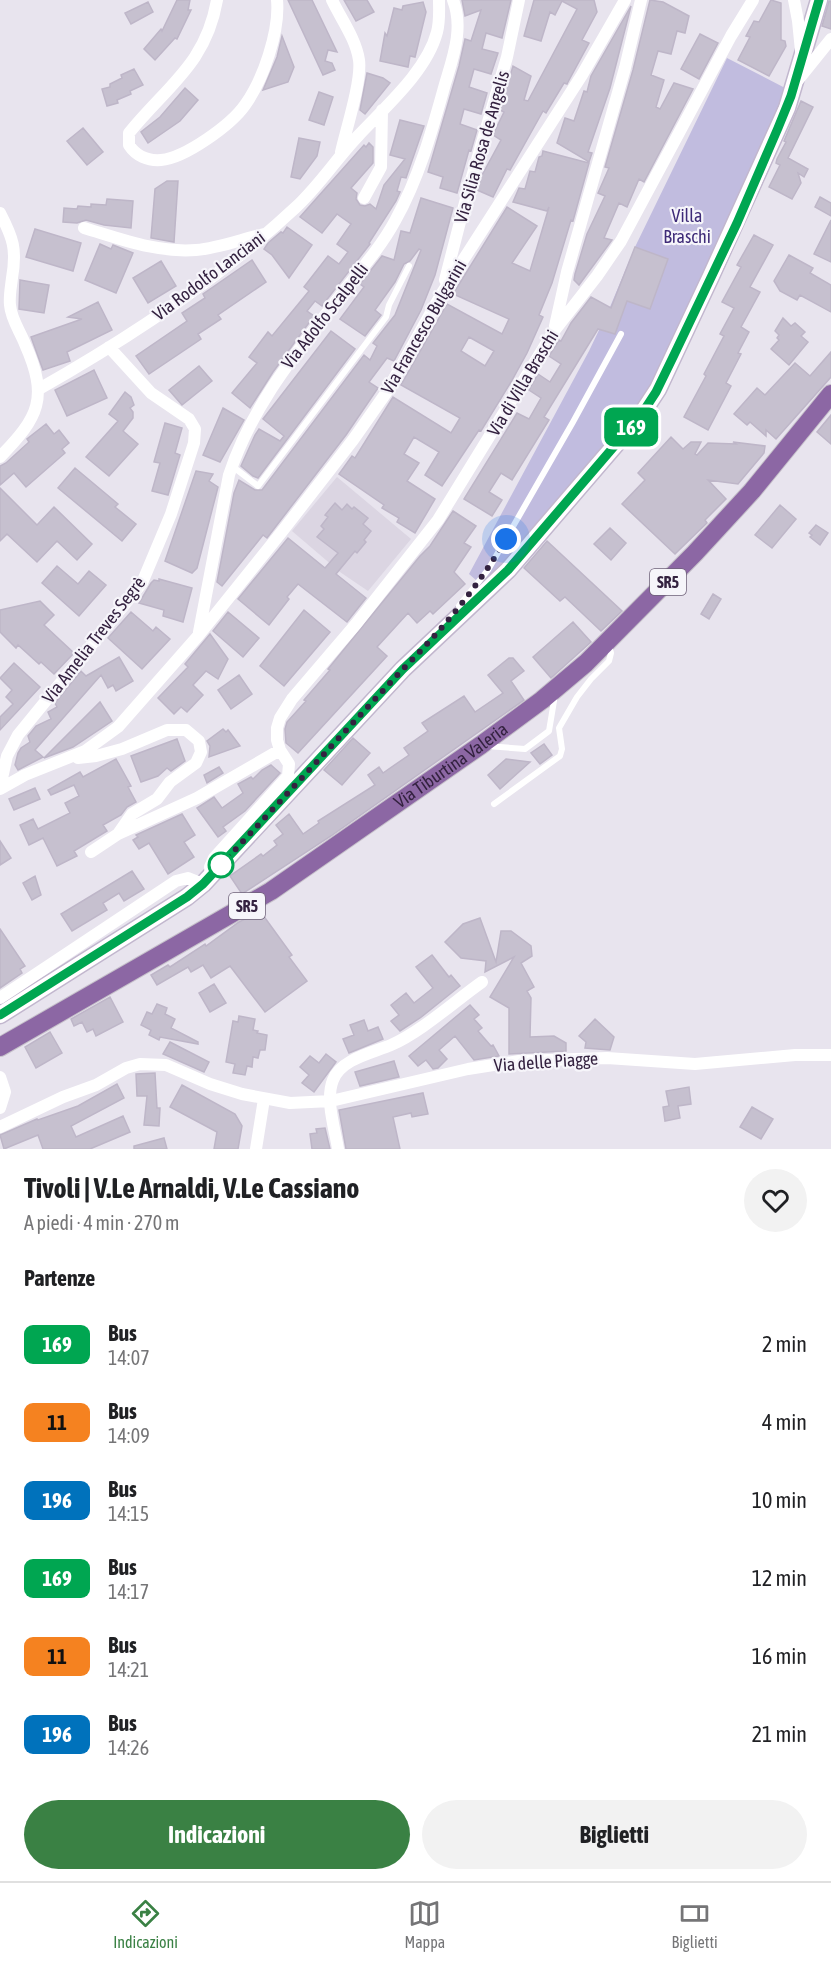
<!DOCTYPE html>
<html lang="it">
<head>
<meta charset="utf-8">
<style>
  :root { --surface:#fff; --page:#f2f2f2; --text:#202124; --muted:#757577; --line:#e0e0e0; --accent:#3a8144 }
  body { margin:0; font-family:"Asap Condensed",sans-serif; background:var(--page); color:var(--text); height:100vh; display:flex; flex-direction:column; font-size:22px; white-space:nowrap }
  * { box-sizing:border-box; margin:0 }
  p { font-size:20px; color:var(--muted) }
  .icon { flex:none; width:33px; height:33px; fill:none; stroke:currentColor; stroke-width:2; stroke-linecap:round; stroke-linejoin:round }
  .map { position:relative; height:1149px; overflow:hidden }
  .panel { display:flex; flex-direction:column; background:var(--surface); flex:1 }
  .panel>* { flex:none }
  .badge { padding:0 12px; border-radius:9px; font-size:21px; line-height:39px }
  .you { position:absolute; width:30px; height:30px; margin:-15px; border:4px solid #fff; border-radius:50%; background:#1a73e8; box-shadow:0 0 0 9px #1a73e833 }
  .map>.badge { position:absolute; translate:-50% -50%; box-shadow:0 0 0 3px #fff }
  h2 { padding:0 24px; font-size:22px; line-height:54px }
  .round { display:grid; place-items:center; flex:none; width:63px; height:63px; border-radius:32px; background:var(--page) }
  .overview { display:flex; align-items:center; justify-content:space-between; height:102px; padding:0 24px }
  h1 { font-size:28px; font-weight:700; line-height:45px }
  .button { display:flex; gap:12px; margin-top:auto; padding:12px 24px }
  .button a { flex:1; height:69px; border-radius:36px; background:var(--accent); color:#fff; font-size:24px; font-weight:700; line-height:69px; text-align:center }
  .button a+a { background:var(--page); color:var(--text) }
  ul { padding:0; list-style:none }
  li { display:flex; align-items:center; gap:18px; height:78px; padding:0 24px }
  li div { flex:1 }
  li b { display:block; font-size:22px }
  li em { font-style:normal }
  li .badge { min-width:66px; font-weight:700; text-align:center }
  .tab-bar { display:flex; justify-content:space-around; align-items:center; height:84px; border-top:2px solid var(--line); background:var(--surface); font-size:16px; color:var(--muted) }
  .tab-bar a { display:grid; justify-items:center; gap:3px }
  .tab-bar .selected { color:var(--accent) }
  .map>svg:first-child { display:block }
</style>
</head>
<body>
<div class="map">
<svg width="831" height="1149" viewBox="0 0 831 1149">
  <rect width="100%" height="100%" fill="#e8e4ee"/>
  <path fill="#dbd5e2" d="M337 477 411 539 368 591 340 572 292 531Z"/>
  <path fill="#c1bcdf" d="M727 58 787 89 722 241 684 313 647 398 484 587 469 574 589 351 610 307 635 247Z"/>
  <path fill="#c6c0cf" stroke="#beb6c8" stroke-width="1.5" fill-rule="evenodd" d="M177 0H190L188 10H191L177 39 175 38 155 60 144 49 161 29 162 31Z
    M288 0H312L337 52 328 50 325 61 332 63 335 70 323 75Z
    M344 0H367L374 12 356 21Z
    M462 0H511L502 38 486 33 482 49 498 53 491 74 474 69 469 87 487 93 481 114 464 109 460 124 477 130 471 151 469 150 457 193 440 188 443 177 428 172 459 66 465 39 471 41 481 10 465 16Z
    M534 0H594L597 12 582 40 589 43 568 82 567 84 564 83 546 113 543 111 510 170 507 169 493 197 477 190 481 177 501 140 493 135 504 112 500 110 513 66 531 76 524 100 528 101 577 9 562 1 555 15 550 12 541 41 524 36Z
    M650 0 663 2 689 16 685 33 677 31 671 54 658 51 651 75 664 80 656 107 660 109 674 83 693 89 644 182 639 179 627 207 619 203 604 238 612 240 579 285 574 280 575 274 587 234 605 196 598 193 609 168 605 167 633 70Z
    M771 0 781 3V40L785 41 786 46 769 76 738 60 750 37 746 36 754 21 759 22Z
    M829 1H831V29L822 26Z
    M148 2 153 12 131 24 125 13Z
    M423 2 426 12 415 57 410 56 408 67 380 61 385 33 387 36 394 8 402 10 403 6Z
    M631 6 610 88 588 152 592 153 589 162 557 143 565 118 574 121 584 91 587 92 591 76Z
    M700 34 718 43 699 79 681 69Z
    M282 36 294 67 288 82 263 90 277 57Z
    M134 69 143 85 130 91 131 94 117 100 118 103 107 106 102 89 110 87V84L122 78 121 75Z
    M367 73 383 78 390 83 365 114 360 110Z
    M185 88 198 100 180 121 148 143 141 132 160 117Z
    M319 92 333 97 324 125 309 120Z
    M801 101 813 107 788 158 808 169 804 177 798 173 801 183 792 199 769 187 780 165 776 163 777 159 786 142 784 141Z
    M400 120 424 126 406 178 401 177 397 191 400 192 396 201 369 243 370 244 322 306 315 301 307 311 314 316 273 372 250 408 232 393 257 363 249 357 268 332 272 336 309 291 304 287 328 256 339 264 348 252 337 244 351 224 337 214 322 233 300 217 364 145 366 147 369 143 373 147V163L351 188 357 193 356 199 360 205 365 206 370 204 376 209 384 185 405 159 390 155Z
    M83 128 103 152 87 165 67 141Z
    M299 138 320 142 317 156 300 179 291 177Z
    M543 151 589 163 573 221 571 220 552 283 539 315 543 317 527 353 511 382 481 431 479 430 442 486 425 475 439 452 414 437 404 454 419 463 407 481 435 499 415 533 397 522 399 518 382 508 384 505 339 474 352 456 355 458 393 397 451 433 460 418 401 385 447 304 502 334 509 319 453 294 507 207 537 226 512 263 530 271 549 207 547 211 513 202 519 188 525 189 530 171 535 172 539 157 542 156ZM469 337 494 351 485 366 461 351Z
    M167 181H178L174 242 151 238 155 189Z
    M820 197 831 203V216L815 207Z
    M421 198 453 208 435 275 421 310 394 361 387 358 369 382 378 388 346 435 267 538 263 535 222 586 217 582 234 493 239 480 255 490H262L364 355 370 360 377 346 373 343 395 315 421 250 419 249 410 261 404 264 395 282 375 310 381 315 365 336 340 319 364 287 360 284 382 256 394 260 401 231 410 233Z
    M107 199 133 201 131 228 104 225 86 220 77 223 63 222 64 208 77 209 78 206 91 207V204L106 205Z
    M831 220V262L814 254Z
    M287 227 312 245 289 278 272 255 264 249 268 243 281 232 283 233Z
    M35 229 81 243 73 271 26 257Z
    M754 235 773 245 750 287 760 292 741 327 749 332 738 353 741 354 726 383 731 386 708 430 684 417 706 376 704 374 724 336 720 334 734 308 722 302 741 267 737 265Z
    M100 244 111 249 113 245 133 253 116 293 85 280Z
    M635 247 668 259 650 309 627 301 615 334 598 329 544 417 549 420 512 480 501 473 489 492 502 500 492 516 464 499 517 413 529 419 541 398 529 390 538 374 550 382 561 364 549 356 559 340 561 341 571 323 591 297 611 308Z
    M789 255 813 268 810 273 831 285V312L800 295 797 300 780 291 774 281Z
    M252 260 266 282 218 315 221 319 198 334 201 339 149 374 136 356 187 321 182 313 205 298 203 294Z
    M161 261 176 286 148 303 133 278Z
    M20 280 49 285 44 313 19 309Z
    M98 302 112 330 67 352 70 361 43 370 31 337 82 319 68 317Z
    M783 318 791 326 795 323 805 332 801 336 808 342 789 365 771 349 779 340 777 338 779 335 775 331Z
    M331 331 355 349 258 478 253 476 241 466 255 435 259 429 280 441 284 436 263 419Z
    M831 352V377L776 439 766 430V436L750 422 747 425 734 414 757 388 765 395 795 363 810 376Z
    M199 366 212 381 182 405 169 390Z
    M94 370 107 398 67 416 55 390Z
    M125 392 131 397 134 405 130 408 133 412V418L123 431 138 444 109 476 86 457 118 421 109 414Z
    M223 408 244 420 220 462 203 455Z
    M831 415V444L817 432Z
    M165 423 182 428 175 453 180 455 168 495 152 491 160 463 154 462Z
    M46 424 54 434 59 430 69 443 62 449 65 453 26 487 14 473 0 485V466L6 463 29 442 27 439Z
    M671 437 683 449 691 442H701L695 454 697 455 708 443 736 444 733 442 765 446 764 453 738 484 708 480 726 499 705 520 707 523 675 554 622 504 645 480 638 473Z
    M75 468 118 504 115 507 136 524 122 541 58 488Z
    M196 471 213 474 209 481 218 487 197 568 192 573 165 561Z
    M0 488 37 525 54 507 92 544 77 560 57 541 37 562 7 534 0 541Z
    M335 503 342 510 347 504 352 509 354 507 368 518 363 524 371 531 364 540 366 542 357 553 355 551 336 574 366 598 347 622 298 584 287 597 289 599 269 625 238 599 288 538 325 568 338 553 317 537 324 529 321 526 328 517 325 515Z
    M780 505 796 519 772 548 755 535Z
    M453 511 476 526 464 543 471 547 454 572 465 584 433 614 430 611 417 623 408 613 377 647 387 656 298 753 286 743 285 729 287 722 306 701 304 700 330 670 328 669 420 556 430 546Z
    M816 525 828 533 820 545 810 537 812 535 809 533Z
    M610 528 626 543 611 560 594 544Z
    M547 541 622 611 601 631 565 597 560 601 524 568Z
    M57 566 78 584 89 571 106 585 79 616 42 583Z
    M159 579 192 588 183 622 163 616 164 610 139 603 151 583 154 580 159 581Z
    M713 594 721 599 709 619 701 614Z
    M40 601 54 615 44 625 74 653 54 674 41 662 39 664 18 645 16 648 0 632V610Z
    M304 610 330 632 284 686 260 666Z
    M131 612 153 631 156 627 170 639 142 669 108 638Z
    M228 612 259 638 243 657 213 631Z
    M573 622 591 642 551 678 533 657Z
    M210 634 228 659 218 679 206 671 193 685 203 695 187 712 181 707 174 714 158 698 188 667 185 664Z
    M119 657 133 681 116 691 113 685 108 688 101 675 35 750 43 757 18 770 15 765 18 753 21 748 30 742 28 736 36 726 51 719 48 712 57 707 55 703 81 671 86 676Z
    M509 658H513L524 671 511 681 524 700 331 836 242 894 230 876 261 854 263 856 277 845 274 841 283 834 276 825 289 814 303 834 319 823 318 821 375 785 368 775 379 767 383 773 409 755 404 748 428 731 422 723 464 696 475 712 503 693 488 675Z
    M14 663 40 687 0 730V717L13 704 6 697 12 690 0 678Z
    M239 675 252 694 231 709 218 690Z
    M100 702 112 721 73 747 44 758Z
    M223 729 226 732 228 730 240 746 209 757 210 746 207 741Z
    M353 738 370 753 342 785 324 770Z
    M177 739 185 761 171 771 167 768 158 776 141 782 131 756Z
    M544 744 552 755 540 764 531 753Z
    M116 759 131 786 128 787 136 802 127 807 121 815 103 825 107 831 74 851 77 856 57 866 43 838 29 845 20 825 33 819 38 829 70 813 65 803 79 796 74 785 51 795 48 790 80 772 83 777Z
    M506 759 530 762 500 789 488 775Z
    M271 765 280 773 245 811 223 827 226 831 218 837 197 808 214 797 222 808 243 793 238 784 251 777 253 779 262 770Z
    M219 767 223 773 207 783 204 775Z
    M35 788 40 799 14 810 9 799Z
    M182 814 195 835 184 842 194 857 168 874 149 843 139 849 133 840 138 837 136 835Z
    M0 841 11 858 0 865Z
    M132 871 144 889 124 901 119 893 103 903 107 910 72 931 61 914Z
    M35 876 41 895 32 900 23 883Z
    M260 911 292 955 289 957 307 981 265 1012 230 966 211 978 203 965 191 972 188 967 157 985 151 975 168 965 170 967 205 944 206 946 239 922Z
    M480 918 496 962 501 931H511L531 946 532 956 521 963 534 987 527 991 531 998 530 1037 554 1036 566 1043V1051L509 1054V1008L490 997 514 957 485 972 486 961 461 958 445 942 463 924Z
    M0 929 25 966 20 969 22 973 0 988Z
    M432 955 449 977 451 975 460 986 420 1018 400 1031 391 1021 399 1015 391 1005 406 993 414 1003 433 988 416 967Z
    M214 984 226 1003 210 1012 199 993Z
    M110 997 123 1022 96 1036 93 1029 87 1032 82 1022 74 1026 71 1019Z
    M157 1004 167 1008 165 1014 175 1019 171 1028 198 1042V1044L160 1037 159 1040 149 1035 151 1030 141 1025 147 1012 152 1014Z
    M470 1005 479 1015 474 1019 482 1028 478 1031 491 1046 493 1045 499 1056 474 1060 455 1036 439 1050 447 1059 438 1068 433 1069 426 1060 418 1066 409 1056Z
    M239 1016 255 1019 253 1030 258 1031 257 1033 267 1035 265 1050H260L258 1058 253 1057 252 1067 247 1066 245 1075 233 1073 235 1064 226 1062 233 1021 238 1022Z
    M595 1019 614 1037 610 1050 585 1048 586 1042 579 1036Z
    M364 1020 368 1031 378 1027 383 1039 349 1053 343 1039 354 1035 350 1025Z
    M50 1032 62 1053 36 1068 25 1047Z
    M170 1042 209 1062 204 1072 163 1054Z
    M326 1054 336 1062 314 1092 302 1083 309 1075 300 1067 310 1056 319 1063Z
    M394 1061 399 1077 360 1086 355 1072Z
    M155 1073 157 1108H160L159 1126 144 1125 147 1096H137L136 1074Z
    M117 1084 124 1098 71 1126 76 1137 123 1116 130 1132 90 1149H43L38 1135 4 1149 0 1135 37 1119 38 1120 78 1106Z
    M182 1085 235 1114 242 1126 238 1149H214L217 1132 170 1107Z
    M689 1087 691 1104 678 1106 680 1118 665 1121 663 1107 669 1106 666 1091Z
    M423 1093 428 1114 412 1117 411 1113 393 1117 400 1149H346L339 1110Z
    M752 1107 773 1119 761 1139 740 1127Z
    M325 1128 330 1149H312L310 1134 317 1133 316 1129Z
    M164 1138 167 1149H134V1146Z"/>
  <g fill="none" stroke-linecap="round" stroke-linejoin="round">
    <defs>
      <path id="secondary" d="M0 1015 187 897 203 884 403 669 508 570 641 415 658 389 711 276 787 108 819 0"/>
      <g id="primary">
        <path id="s1" d="M0 1047 271 891 481 745 542 700 586 663 695 553 752 491 831 394"/>
      </g>
    </defs>
    <use href="#secondary" stroke="#c2b7ce" stroke-width="19"/>
    <use href="#primary" stroke="#c6c1ca" stroke-width="20"/>
    <path stroke="#fff" stroke-width="6" d="M232 466 258 486 386 317 389 305 409 266
      M459 606 488 570 573 422 621 334
      M487 746 525 749 549 731 555 695
      M494 804 560 756 562 749 559 728 577 697 591 679 609 661 611 653 609 645"/>
    <path stroke="#fff" stroke-width="12" d="M217 0C206 64 167 86 129 133V145C136 156 148 161 161 160 185 158 231 125 245 105 263 80 280 31 277 0
      M332 0C341 19 356 39 359 60 362 80 346 130 341 152
      M794 0 798 21 801 51
      M798 80 831 39
      M364 198 381 167 382 110
      M0 213C13 238 17 249 12 278 11 287 9 296 10 305 11 319 20 331 25 344 49 398 39 417 0 457
      M84 228C121 239 157 253 196 250 219 248 242 239 264 234
      M445 280 469 187 507 57 519 0
      M555 326 567 272 625 68 641 0
      M39 389C129 338 219 279 295 208 319 186 336 159 358 136 385 107 427 71 437 32 440 21 439 11 439 0
      M199 632 229 475C253 402 301 347 347 287 364 266 382 245 395 221 419 178 432 131 445 84 453 57 464 28 453 0
      M280 750 277 740V728L280 718 292 699 356 624 438 520 554 331 597 276 621 241 731 36 753 0
      M78 758 96 756 122 749 167 730H186L199 741 201 752 196 763 170 782 157 799 132 814 118 834 197 798 280 750 289 764 288 776 214 858 210 867 211 876
      M0 787 7 756 18 735 142 583 171 514 194 443 195 429 189 419 151 393 109 347
      M0 789 25 775 85 751 118 727 198 636 284 529 353 440 386 393 442 293 582 75 625 0
      M91 852 118 834
      M0 998 176 881 188 878 203 884
      M0 1077 5 1092 0 1108
      M0 1127 63 1097 96 1085 126 1068 140 1064 166 1065 210 1084 242 1094 290 1103 331 1101 468 1069 519 1061 607 1058 695 1064 795 1055H831
      M256 1149 264 1099
      M338 1149C335 1129 325 1100 333 1080 341 1059 372 1053 391 1045 421 1032 455 1001 482 982"/>
    <use href="#secondary" stroke="#fff" stroke-width="16"/>
    <use href="#primary" stroke="#8c67a4" stroke-width="18"/>
  </g>
  <g fill="none" stroke-linecap="round" stroke-linejoin="round">
    <defs>
      <path id="line" d="M0 1015 187 897 203 884 403 669 508 570 641 415 656 392 674 355 737 223 778 128 791 96 819 0"/>
    </defs>
    <use href="#line" stroke="#fff" stroke-width="14"/>
    <use href="#line" stroke="#00a651" stroke-width="9"/>
    <path stroke="#342240" stroke-width="6" stroke-dasharray="0 10.8" d="M221 865 403 669C442 630 478 587 506 539"/>
  </g>
  <circle fill="#fff" stroke="#00a651" stroke-width="3" cx="221" cy="865" r="12"/>
  <g text-anchor="middle" stroke-width="4.5" stroke-linejoin="round" paint-order="stroke">
    <g fill="#f6f5fa" stroke="#6e6178" stroke-width="1.5">
      <rect x="650" y="569" width="36" height="26" rx="4.5"/>
      <rect x="229" y="893" width="36" height="26" rx="4.5"/>
    </g>
    <g font-size="16" font-weight="bold" fill="#342240">
      <text x="668" y="588">SR5</text>
      <text x="247" y="912">SR5</text>
    </g>
    <g font-size="18" fill="#342240" stroke="#f6f5fa">
      <text transform="translate(482 147) rotate(-74)" y="6">Via Silia Rosa de Angelis</text>
      <text transform="translate(209 276) rotate(-37)" y="6">Via Rodolfo Lanciani</text>
      <text transform="translate(325 316) rotate(-52)" y="6">Via Adolfo Scalpelli</text>
      <text transform="translate(424 327) rotate(-60)" y="6">Via Francesco Bulgarini</text>
      <text transform="translate(523 383) rotate(-59)" y="6">Via di Villa Braschi</text>
      <text transform="translate(94 640) rotate(-52)" y="6">Via Amelia Treves Segrè</text>
      <text dy="6" stroke="none"><textPath href="#s1" startOffset="532">Via Tiburtina Valeria</textPath></text>
      <text transform="translate(546 1062) rotate(-4)" y="6">Via delle Piagge</text>
    </g>
    <g font-size="18" fill="#3e2b78" stroke="#f6f5fa">
      <text x="687" y="222">Villa<tspan x="687" dy="21">Braschi</tspan></text>
    </g>
  </g>
</svg>
<div class="you" style="left:506px;top:539px"></div>
<b class="badge" style="left:631px;top:427px;background:#00a651;color:#fff">169</b>
</div>
<section class="panel">
<div class="overview"><div><h1>Tivoli | V.Le Arnaldi, V.Le Cassiano</h1><p>A piedi · 4 min · 270 m</p></div><a class="round"><svg class="icon" aria-label="heart" viewBox="0 0 24 24"><path d="M12 20l-8-8c-3-5 5-10 8-4 3-6 11-1 8 4z"/></svg></a></div>
<h2>Partenze</h2>
<ul>
<li><span class="badge" style="background:#00a651;color:#fff">169</span><div><b>Bus</b><p>14:07</p></div><em>2 min</em></li>
<li><span class="badge" style="background:#f58220;color:#111">11</span><div><b>Bus</b><p>14:09</p></div><em>4 min</em></li>
<li><span class="badge" style="background:#0072bc;color:#fff">196</span><div><b>Bus</b><p>14:15</p></div><em>10 min</em></li>
<li><span class="badge" style="background:#00a651;color:#fff">169</span><div><b>Bus</b><p>14:17</p></div><em>12 min</em></li>
<li><span class="badge" style="background:#f58220;color:#111">11</span><div><b>Bus</b><p>14:21</p></div><em>16 min</em></li>
<li><span class="badge" style="background:#0072bc;color:#fff">196</span><div><b>Bus</b><p>14:26</p></div><em>21 min</em></li>
</ul>
<div class="button"><a>Indicazioni</a><a>Biglietti</a></div>
</section>
<nav class="tab-bar">
<a class="selected"><svg class="icon" aria-label="directions" viewBox="0 0 24 24"><path d="M12 3l9 9-9 9-9-9zM9 14v-3h6M13 9l2 2-2 2"/></svg>Indicazioni</a>
<a><svg class="icon" aria-label="map" viewBox="0 0 24 24"><path d="M3 6l6-2 6 2 6-2v14l-6 2-6-2-6 2zM9 4v14M15 6v14"/></svg>Mappa</a>
<a><svg class="icon" aria-label="tickets" viewBox="0 0 24 24"><path d="M3 7h18v10H3zM15 7v10"/></svg>Biglietti</a>
</nav>
</body>
</html>
